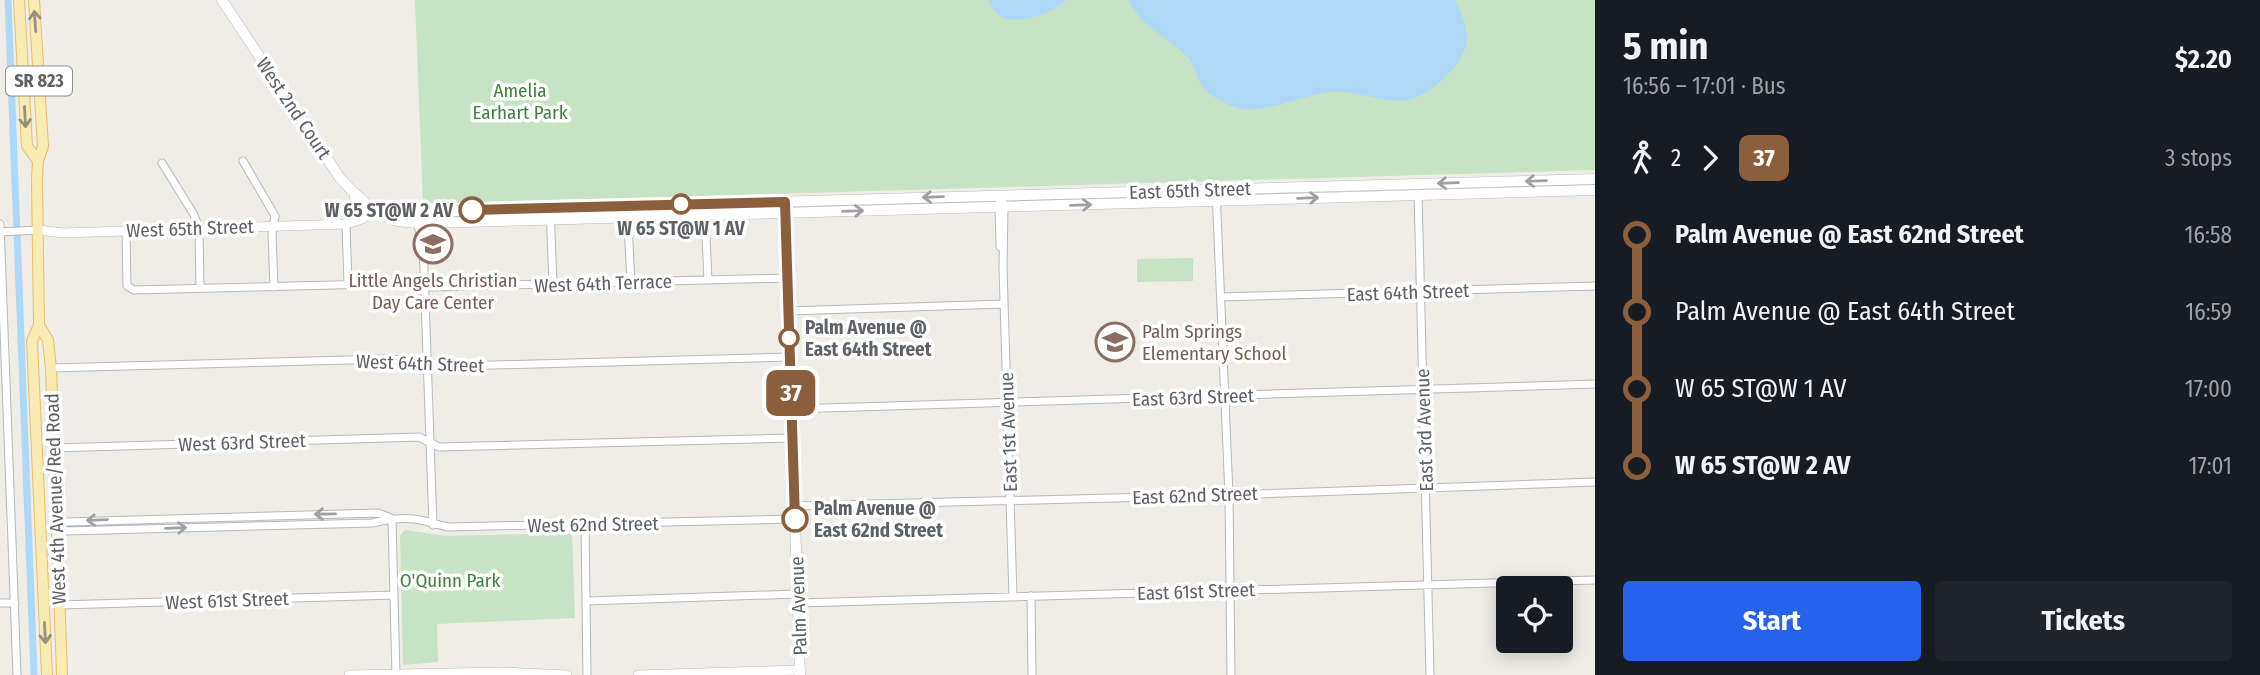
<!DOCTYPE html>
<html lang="en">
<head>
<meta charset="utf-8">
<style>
  :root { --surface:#171b24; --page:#20242c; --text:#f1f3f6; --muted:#9ea1a6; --accent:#2563eb }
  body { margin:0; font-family:"Fira Sans Condensed",sans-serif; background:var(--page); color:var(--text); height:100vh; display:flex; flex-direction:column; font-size:26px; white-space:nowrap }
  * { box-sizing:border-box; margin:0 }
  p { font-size:23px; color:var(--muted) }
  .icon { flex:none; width:38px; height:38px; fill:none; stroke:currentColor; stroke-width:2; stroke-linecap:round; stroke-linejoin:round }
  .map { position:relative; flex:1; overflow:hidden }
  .side { display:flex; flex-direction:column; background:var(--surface); width:665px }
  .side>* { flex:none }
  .badge { padding:0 14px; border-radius:10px; font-size:24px; line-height:46px }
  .fabs { position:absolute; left:1496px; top:576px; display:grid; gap:14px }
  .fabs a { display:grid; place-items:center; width:77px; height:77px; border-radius:7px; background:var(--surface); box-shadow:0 4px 18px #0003; font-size:35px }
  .map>.badge { position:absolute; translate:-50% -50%; box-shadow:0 0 0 4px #fff }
  .legs { display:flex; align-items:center; gap:10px; height:77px; padding:0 28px; font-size:23px }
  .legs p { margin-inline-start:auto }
  .head { display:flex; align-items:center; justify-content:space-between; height:119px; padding:0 28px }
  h1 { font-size:38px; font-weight:700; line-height:52px }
  .primary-button { display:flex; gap:14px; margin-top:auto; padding:14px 28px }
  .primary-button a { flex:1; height:80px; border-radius:7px; background:var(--accent); color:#fff; font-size:28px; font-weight:700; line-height:80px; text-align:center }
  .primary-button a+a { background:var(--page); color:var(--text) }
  ul { padding:0 28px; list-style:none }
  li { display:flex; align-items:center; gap:24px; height:77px; font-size:26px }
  li i { display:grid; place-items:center; width:10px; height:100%; margin:0 9px; background:currentColor }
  li i::after { content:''; width:18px; height:18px; margin:-9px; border:5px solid; border-radius:50%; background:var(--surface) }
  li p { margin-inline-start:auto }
  li:first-child i { background:linear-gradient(#0000 50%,currentColor 0) }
  li:last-child i { background:linear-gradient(currentColor 50%,#0000 0) }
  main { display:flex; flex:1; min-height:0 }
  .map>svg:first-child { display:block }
</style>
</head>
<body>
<main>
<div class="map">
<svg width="1595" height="675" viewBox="0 0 1595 675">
  <rect width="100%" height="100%" fill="#efede6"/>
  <path fill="#c6e3c5" d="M415 0H1595V170L423 204Z
    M1193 258V281L1137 282V259Z
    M405 530 446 536 572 533 575 618 437 624 438 662 403 665 400 535Z"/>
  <path fill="#aed8f7" d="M988 0H1066C1052 13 1021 25 1002 17 995 14 991 6 988 0Z
    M1129 0H1455C1460 9 1466 25 1467 36 1468 63 1426 102 1399 101 1376 100 1352 90 1330 92 1301 95 1263 116 1235 107 1225 104 1215 98 1207 92 1197 83 1197 69 1189 59 1172 38 1138 26 1129 0Z"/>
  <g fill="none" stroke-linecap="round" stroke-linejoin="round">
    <path stroke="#aed8f7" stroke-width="7" d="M8 0 34 675"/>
    <defs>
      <path id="minor" d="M243 161 275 216 272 234 274 287
        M162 163 193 213 199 228 200 288
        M1216 190 1229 495 1231 675
        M1418 193 1430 675
        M1001 196 1004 207 1003 268 1013 597
        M999 203 1000 247
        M627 206 631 282
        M550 208 553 284
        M705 215 708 280
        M417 223 423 243 433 525
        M0 224 17 675
        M346 224 348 284
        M126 229 127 286 134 290 414 283 431 287 787 278
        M0 232 38 230
        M1221 297 1595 286
        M788 311 1004 304
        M51 368 386 359 428 361 438 366H458L790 357
        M792 409 1595 384
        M53 448 419 437 439 447 792 438
        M795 506 1229 495 1595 482
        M392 519 396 675
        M585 525 587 675
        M57 526 66 522 378 513 391 518
        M60 526 66 531 372 523C385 520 399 517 413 519 425 520 437 525 449 527L795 519
        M1031 596 1032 675
        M587 601 797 594
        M0 603H15
        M798 603 1595 580
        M60 605 394 595"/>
      <path id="tertiary" d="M38 230 64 233 346 224 362 219 375 208
        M349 675 502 672 567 675
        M638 675 800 670"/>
      <path id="secondary" d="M222 0 340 178C353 193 375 214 394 220 405 223 417 223 428 223L1595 190
        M375 208H391L417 212 1595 179
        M785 209 800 675
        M346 224 355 214V194"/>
      <path id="primary" d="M19 0 27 146 38 161
        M34 0 43 146 38 161 37 179 39 325 32 341 47 675
        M39 325 48 340 51 368 62 675"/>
    </defs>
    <use href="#minor" stroke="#b6b8bc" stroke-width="9"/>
    <use href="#tertiary" stroke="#b6b8bc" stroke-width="10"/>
    <use href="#secondary" stroke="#b7babe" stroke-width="11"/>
    <use href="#primary" stroke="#e4c06a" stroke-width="12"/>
    <use href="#minor" stroke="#fff" stroke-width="7"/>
    <use href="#tertiary" stroke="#fff" stroke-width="9"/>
    <use href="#secondary" stroke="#fff" stroke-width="10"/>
    <use href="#primary" stroke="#f7ebb3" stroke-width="10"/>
  </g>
  <defs><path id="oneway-shaft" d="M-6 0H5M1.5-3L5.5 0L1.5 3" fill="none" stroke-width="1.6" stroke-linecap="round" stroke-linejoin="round" transform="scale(1.75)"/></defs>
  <g stroke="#949180">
    <use href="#oneway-shaft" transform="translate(35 21) rotate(-94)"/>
    <use href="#oneway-shaft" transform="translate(25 117) rotate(87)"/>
    <use href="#oneway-shaft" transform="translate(45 633) rotate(87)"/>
  </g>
  <g stroke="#9ea0a3">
    <use href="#oneway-shaft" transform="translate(1536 181) rotate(178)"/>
    <use href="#oneway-shaft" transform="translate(1448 183) rotate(178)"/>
    <use href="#oneway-shaft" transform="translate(933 197) rotate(178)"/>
    <use href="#oneway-shaft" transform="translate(1308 198) rotate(-2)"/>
    <use href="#oneway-shaft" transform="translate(1081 205) rotate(-2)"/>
    <use href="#oneway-shaft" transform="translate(853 211) rotate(-2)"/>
    <use href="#oneway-shaft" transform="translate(325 514) rotate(179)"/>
    <use href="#oneway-shaft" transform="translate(97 520) rotate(178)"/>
    <use href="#oneway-shaft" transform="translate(176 528) rotate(-2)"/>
  </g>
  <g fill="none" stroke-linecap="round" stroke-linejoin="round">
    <defs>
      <path id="line-1" d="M472 210 785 202 795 519"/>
    </defs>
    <use href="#line-1" stroke="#fff" stroke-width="16"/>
    <use href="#line-1" stroke="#8b5e3c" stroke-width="10"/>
  </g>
  <defs>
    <symbol id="school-ring" viewBox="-11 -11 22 22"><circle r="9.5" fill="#fff" stroke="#8d6e63" stroke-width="1.5"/><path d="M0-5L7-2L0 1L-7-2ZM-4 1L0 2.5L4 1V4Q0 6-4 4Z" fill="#8d6e63"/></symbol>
  </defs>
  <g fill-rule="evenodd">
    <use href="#school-ring" x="411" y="222" width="44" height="44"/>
    <use href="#school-ring" x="1093" y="320" width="44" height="44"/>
  </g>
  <g fill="#fff" stroke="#8b5e3c" stroke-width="3.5">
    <circle cx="681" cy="204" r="9"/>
    <circle cx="472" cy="210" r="12"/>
    <circle cx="789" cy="338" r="9"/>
    <circle cx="795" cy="519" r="12"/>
  </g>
  <g text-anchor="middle" stroke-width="7" stroke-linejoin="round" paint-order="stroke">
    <rect fill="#fff" stroke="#8e9093" stroke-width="2" x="6" y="66.5" width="66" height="29" rx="5"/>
    <g font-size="18" font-weight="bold" fill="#5e6165">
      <text x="39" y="87">SR 823</text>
    </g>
    <g font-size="19" fill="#3f8341" stroke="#fff">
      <text x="520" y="97">Amelia<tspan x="520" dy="22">Earhart Park</tspan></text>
      <text x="450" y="587">O'Quinn Park</text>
    </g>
    <g font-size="19" fill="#5e6165" stroke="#fff">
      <text transform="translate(294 108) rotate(56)" y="7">West 2nd Court</text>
      <text transform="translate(1190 190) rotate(-2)" y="7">East 65th Street</text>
      <text transform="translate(190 228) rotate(-2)" y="7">West 65th Street</text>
      <text transform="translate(603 283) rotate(-2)" y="7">West 64th Terrace</text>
      <text transform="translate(1408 292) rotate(-2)" y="7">East 64th Street</text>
      <text transform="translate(420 363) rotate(2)" y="7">West 64th Street</text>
      <text transform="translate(1193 397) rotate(-2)" y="7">East 63rd Street</text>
      <text transform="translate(1424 430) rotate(-92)" y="7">East 3rd Avenue</text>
      <text transform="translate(1008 432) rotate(-92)" y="7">East 1st Avenue</text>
      <text transform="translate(242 442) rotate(-2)" y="7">West 63rd Street</text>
      <text transform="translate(1195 495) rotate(-2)" y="7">East 62nd Street</text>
      <text transform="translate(55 499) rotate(-92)" y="7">West 4th Avenue/Red Road</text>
      <text transform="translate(593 524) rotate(-1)" y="7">West 62nd Street</text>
      <text transform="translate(1196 591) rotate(-2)" y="7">East 61st Street</text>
      <text transform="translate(227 600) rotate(-2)" y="7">West 61st Street</text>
      <text transform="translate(798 606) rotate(-92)" y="7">Palm Avenue</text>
    </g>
    <g font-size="19" font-weight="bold" fill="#5e6165" stroke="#fff" text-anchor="start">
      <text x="453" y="217" text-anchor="end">W 65 ST@W 2 AV</text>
      <text x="681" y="235" text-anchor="middle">W 65 ST@W 1 AV</text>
      <text x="805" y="334">Palm Avenue @<tspan x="805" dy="22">East 64th Street</tspan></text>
      <text x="814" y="515">Palm Avenue @<tspan x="814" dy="22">East 62nd Street</tspan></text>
    </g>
    <g font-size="19" fill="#785e54" stroke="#fff">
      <text x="433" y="287">Little Angels Christian<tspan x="433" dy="22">Day Care Center</tspan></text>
      <text x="1142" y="338" text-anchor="start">Palm Springs<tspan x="1142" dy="22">Elementary School</tspan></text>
    </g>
  </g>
</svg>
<div class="fabs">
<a><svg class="icon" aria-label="locate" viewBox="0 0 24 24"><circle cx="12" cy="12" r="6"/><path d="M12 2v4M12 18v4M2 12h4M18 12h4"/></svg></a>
</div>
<b class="badge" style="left:791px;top:393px;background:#8b5e3c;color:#fff">37</b>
</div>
<section class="side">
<div class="head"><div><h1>5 min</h1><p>16:56 – 17:01 · Bus</p></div><b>$2.20</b></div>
<div class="legs"><svg class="icon" aria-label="walk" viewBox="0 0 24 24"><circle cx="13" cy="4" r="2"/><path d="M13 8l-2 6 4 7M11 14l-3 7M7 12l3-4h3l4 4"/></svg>2<svg class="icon" aria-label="forward" viewBox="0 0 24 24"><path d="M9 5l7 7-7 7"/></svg><b class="badge" style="background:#8b5e3c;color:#fff">37</b><p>3 stops</p></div>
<ul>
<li><i style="color:#8b5e3c"></i><b>Palm Avenue @ East 62nd Street</b><p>16:58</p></li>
<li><i style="color:#8b5e3c"></i><span>Palm Avenue @ East 64th Street</span><p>16:59</p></li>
<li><i style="color:#8b5e3c"></i><span>W 65 ST@W 1 AV</span><p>17:00</p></li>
<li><i style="color:#8b5e3c"></i><b>W 65 ST@W 2 AV</b><p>17:01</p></li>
</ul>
<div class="primary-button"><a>Start</a><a>Tickets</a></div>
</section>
</main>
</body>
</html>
